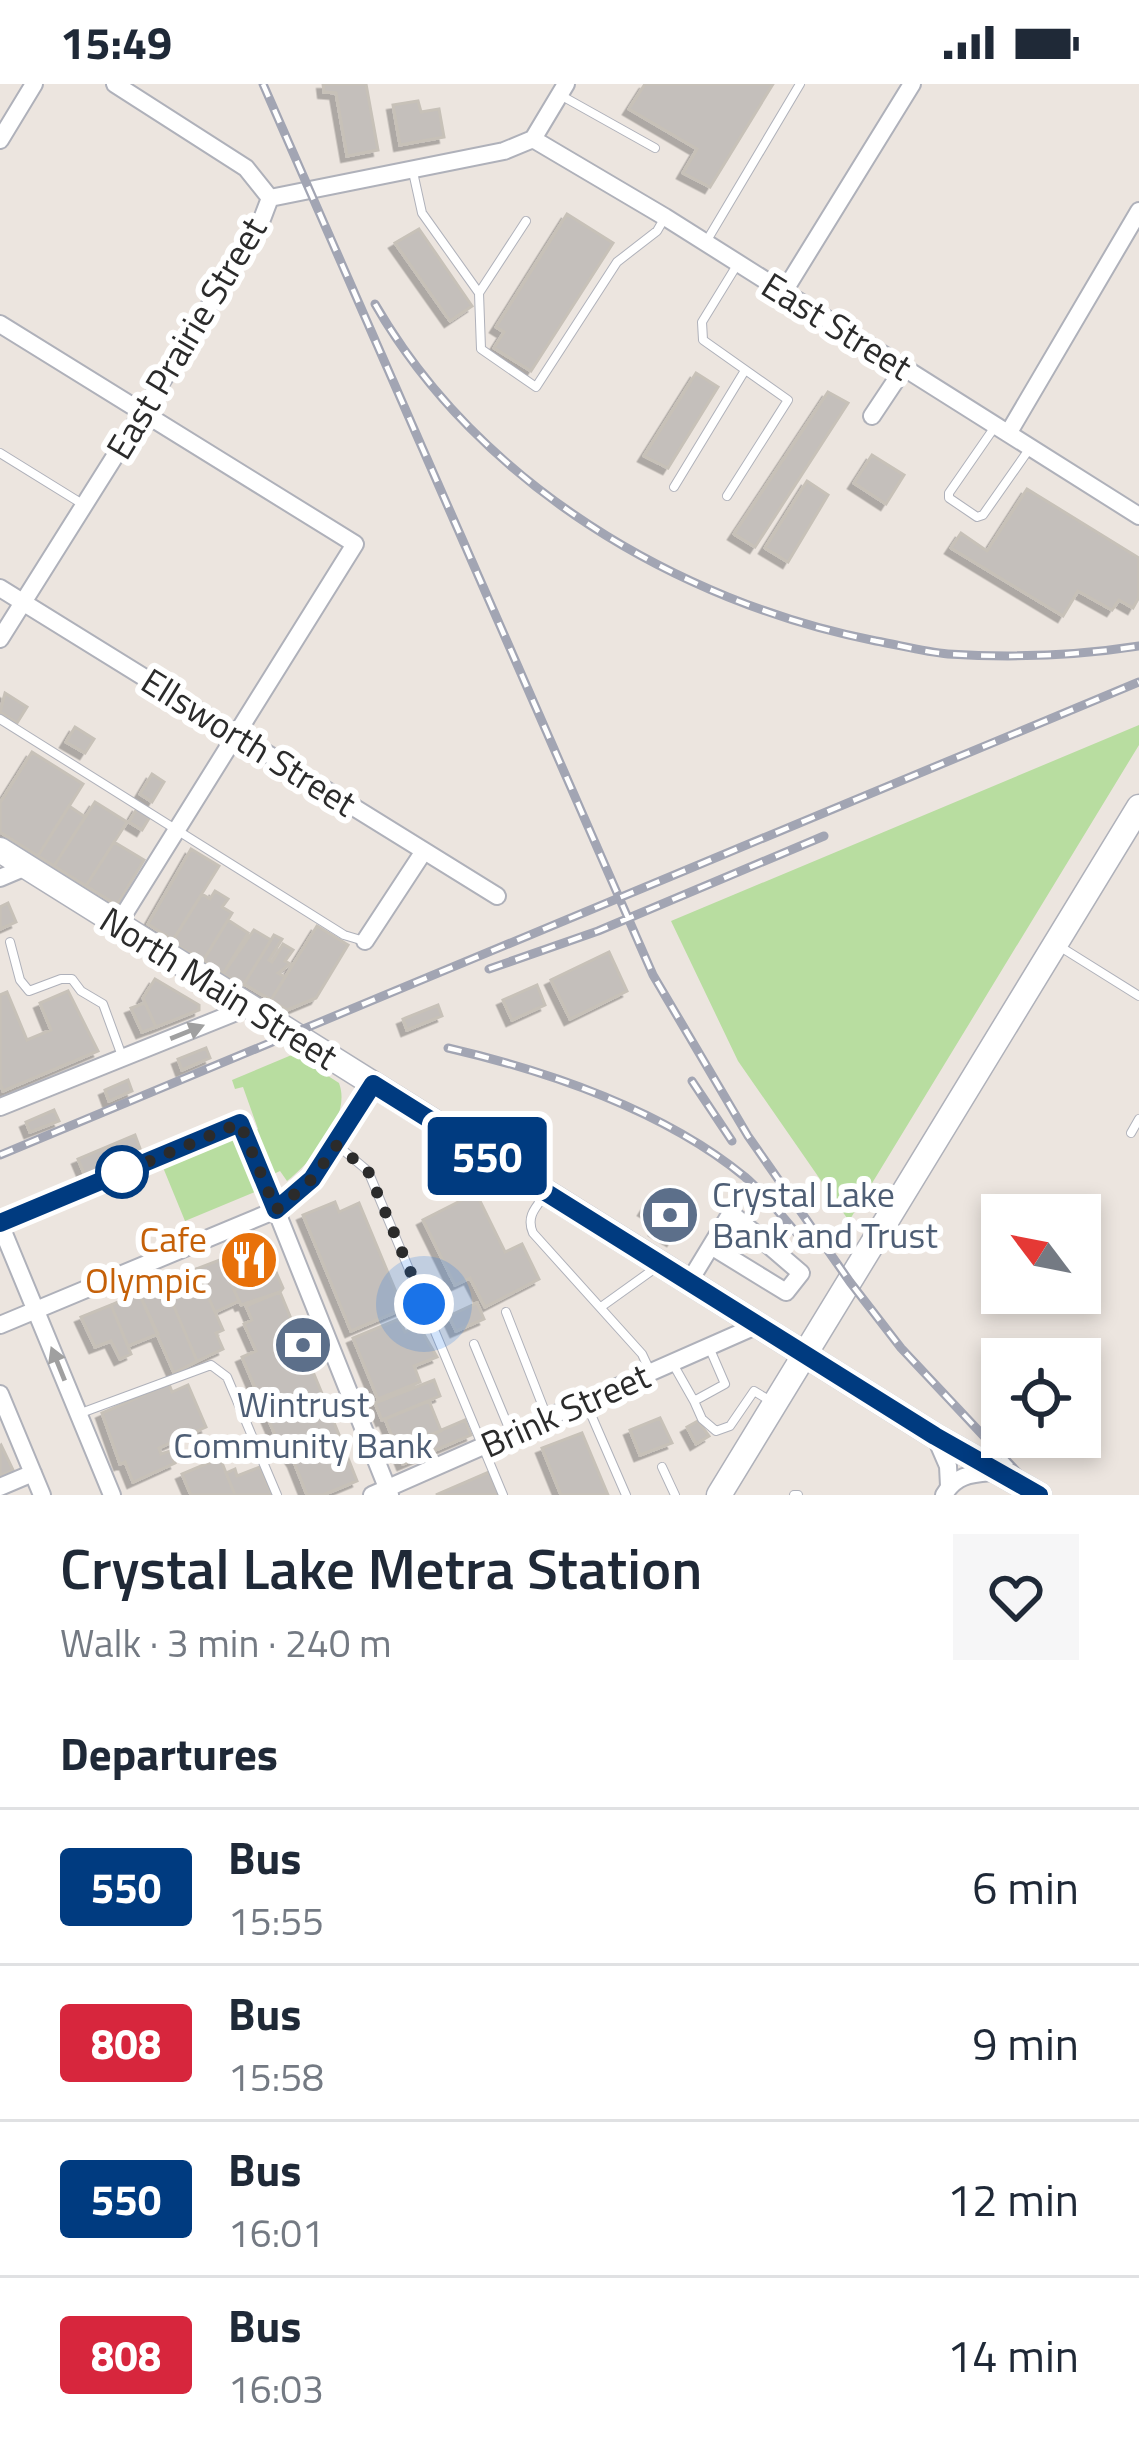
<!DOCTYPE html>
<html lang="en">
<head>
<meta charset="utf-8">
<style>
  :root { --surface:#fff; --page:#f6f6f7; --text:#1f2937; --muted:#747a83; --line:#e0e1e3 }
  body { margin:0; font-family:"Titillium Web",sans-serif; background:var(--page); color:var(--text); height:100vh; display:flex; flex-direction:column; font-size:45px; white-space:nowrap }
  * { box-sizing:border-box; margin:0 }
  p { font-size:39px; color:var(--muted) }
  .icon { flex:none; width:66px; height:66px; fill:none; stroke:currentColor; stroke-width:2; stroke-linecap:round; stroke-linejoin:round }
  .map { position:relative; height:1411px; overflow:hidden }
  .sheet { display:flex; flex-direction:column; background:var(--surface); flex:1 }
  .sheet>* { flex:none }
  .badge { padding:0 24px; border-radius:9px; font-size:42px; line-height:78px }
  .needle { width:78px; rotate:302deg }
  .controls { position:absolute; left:981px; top:1110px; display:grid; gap:24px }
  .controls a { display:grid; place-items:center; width:120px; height:120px; border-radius:0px; background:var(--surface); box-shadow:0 6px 18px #0003; font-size:60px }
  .you { position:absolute; width:60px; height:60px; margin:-30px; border:9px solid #fff; border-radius:50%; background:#1a73e8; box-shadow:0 0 0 18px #1a73e833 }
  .map>.badge { position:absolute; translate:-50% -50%; box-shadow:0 0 0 6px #fff }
  h2 { padding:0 60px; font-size:45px; line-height:108px }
  .round { display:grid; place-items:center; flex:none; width:126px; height:126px; border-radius:0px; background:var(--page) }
  .head { display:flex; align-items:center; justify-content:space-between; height:204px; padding:0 60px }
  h1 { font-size:57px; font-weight:600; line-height:90px }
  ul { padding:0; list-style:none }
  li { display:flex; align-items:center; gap:36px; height:156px; padding:0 60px; border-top:3px solid var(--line) }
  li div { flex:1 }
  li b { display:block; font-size:45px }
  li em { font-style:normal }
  li .badge { min-width:132px; font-weight:700; text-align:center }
  .status { display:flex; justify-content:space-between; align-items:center; height:84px; padding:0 60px; background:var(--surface); direction:ltr }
  .status svg { height:33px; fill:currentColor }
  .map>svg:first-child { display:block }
</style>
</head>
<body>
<div class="status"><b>15:49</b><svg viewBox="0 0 49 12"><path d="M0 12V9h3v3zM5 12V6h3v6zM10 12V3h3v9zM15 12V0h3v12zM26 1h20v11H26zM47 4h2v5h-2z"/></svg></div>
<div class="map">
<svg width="1139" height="1411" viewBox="0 0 1139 1411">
  <defs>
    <filter id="shadow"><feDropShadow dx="-5.5" dy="5.5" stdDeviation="0" flood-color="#0004"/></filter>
  </defs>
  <rect width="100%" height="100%" fill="#ece5df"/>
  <path fill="#b8dda0" d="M1139 641V661L849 1137 738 977 671 837Z
    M294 970 339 999C352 1033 312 1077 287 1097L280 1087 259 1097 262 1105 185 1137 162 1081 258 1045 243 1003 235 1005 232 996Z"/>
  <path fill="#c4bfbb" stroke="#c7c1b8" stroke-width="3" filter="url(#shadow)" d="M323 0H366L378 66 347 72 336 9 324 8Z
    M645 0H773L710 103 683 89 697 65 629 25Z
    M418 17 421 28 439 25 444 53 400 61 393 21Z
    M567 130 613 159 531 287 494 264 504 248 496 243Z
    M419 145 472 222 450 237 395 159Z
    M696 289 718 303 668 384 644 372Z
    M828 308 848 319 755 463 734 450Z
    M872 371 904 391 886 420 854 399Z
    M807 397 828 411 788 478 765 464Z
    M1027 405 1139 474V513L1133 524 1119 516 1112 526 1078 507 1063 532 951 464 961 449 987 467Z
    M5 609 27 623 17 639 0 628Z
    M75 643 94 655 85 669 66 658Z
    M32 668 83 700 38 772 0 748V719Z
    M152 690 164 698 152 718 140 710Z
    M95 718 127 738 86 802 54 782Z
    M69 722 85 733 54 782 38 772Z
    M138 723 151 731 142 746 129 738Z
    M114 758 144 776 117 821 86 802Z
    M191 765 219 782 173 856 148 840Z
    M215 807 228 815 222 823 232 829 203 877 172 858 202 810 210 815Z
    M8 819 16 838 0 845V823Z
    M228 836 248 849 223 890 203 877Z
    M317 842 348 861 316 914 287 926 271 916Z
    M254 846 271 856 243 902 223 890Z
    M274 851 282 855 269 876 272 878 283 860 293 866 285 877 290 880 278 889 285 893 271 916 244 900Z
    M609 868 627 907 570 935 551 896Z
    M155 895 199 921V926L156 943 143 914Z
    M537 901 545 921 512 936 503 916Z
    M68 907 98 967 3 1007 0 999V911L7 908 27 956 51 946 40 919Z
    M145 919 156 943 142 948 131 924Z
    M438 921 442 932 407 946 403 935Z
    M206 964 210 974 182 986 178 975Z
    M128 996 132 1007 109 1017 105 1006Z
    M54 1026 59 1037 30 1048 26 1038Z
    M135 1051 142 1070 86 1094 78 1075Z
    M476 1109 505 1168 522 1160 539 1195 485 1223 470 1194 455 1201 423 1136Z
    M676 1112 692 1121 672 1156 655 1146 661 1136 644 1126 652 1113 670 1123Z
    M335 1118 339 1128 359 1119 403 1225 351 1247 303 1131Z
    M258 1159 276 1188 234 1206 220 1176Z
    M220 1176 239 1217 215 1228 196 1185Z
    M196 1185 223 1246 216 1249 223 1265 197 1277 164 1199Z
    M276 1188 283 1204 280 1208 241 1221 234 1206Z
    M164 1199 197 1277 174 1289 139 1209Z
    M280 1208 342 1358 294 1378 284 1363 281 1365 242 1273 256 1267 244 1240 252 1236 246 1222Z
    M139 1209 158 1250 128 1262 111 1221Z
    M477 1219 484 1235 456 1247 449 1232Z
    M111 1221 131 1270 120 1275 111 1257 95 1263 81 1233Z
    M399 1235 405 1248 419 1242 437 1273 414 1282 420 1298 378 1315 353 1254Z
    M434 1296 440 1312 382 1336 375 1319Z
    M169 1300 172 1308 188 1301 206 1343 159 1364 161 1370 170 1367 175 1379 133 1398 125 1378 120 1380 102 1329Z
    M429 1317 441 1347 397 1365 385 1335Z
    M660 1334 672 1359 640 1371 630 1346Z
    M465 1336 471 1351 403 1380 397 1365Z
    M698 1337 709 1352 696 1360 687 1343Z
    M582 1349 608 1411H561L542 1364Z
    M342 1359 357 1397 323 1411H307L294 1378Z
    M1 1361 13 1386 0 1392V1362Z
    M220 1374 235 1411H191L182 1390Z
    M260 1383 272 1411H235L226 1389 235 1385 237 1392Z
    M489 1388 499 1411H436Z"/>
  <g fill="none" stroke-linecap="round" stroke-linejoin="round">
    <defs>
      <path id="lane" d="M562 12 655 64
        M413 88 422 129 479 209 481 265 536 303 617 178 657 147 664 135
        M706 158 800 0
        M479 209 526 137
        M994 344 949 409V414L977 433 983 431 1030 364
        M0 369 84 421
        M674 403 744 288
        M727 412 788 316 703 256 702 238 737 181
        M0 635 344 851 364 857
        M10 858 20 896 29 907 61 895H72L81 907 103 920 122 972
        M1059 862 1139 912
        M1131 1049 1139 1035
        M337 1061 368 1087 503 1411
        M545 1111C535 1124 526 1133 533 1149L642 1270 650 1287
        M1 1138 240 1039 275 1125
        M601 1223 654 1185
        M506 1228 547 1333
        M474 1260 511 1349
        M673 1280 694 1317 725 1300 709 1263
        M694 1317 702 1335 716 1347 730 1342 754 1307 769 1316
        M586 1319 626 1411
        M81 1329 211 1281 227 1293 277 1411
        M662 1383 675 1411
        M794 1411H798"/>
      <path id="street" d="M115 0 246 84 270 114
        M533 55 665 133 1139 432
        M0 56 34 0
        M270 114 504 67 533 55 566 0
        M783 209 912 0
        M0 240 355 460 118 840
        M872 332 904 284
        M1009 348 1139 127
        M0 504 497 812
        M0 555 259 143 270 114
        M0 794 26 783
        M365 857 424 767
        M0 1023 249 923
        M276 1126 390 1411
        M0 1140 112 1411
        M689 1198 731 1129 801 1189 786 1208 711 1162
        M0 1241 276 1126 312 1095 373 1000
        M0 1310 42 1411
        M935 1352 948 1382 949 1402
        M0 1403 33 1389
        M372 1411 758 1241
        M944 1411C956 1390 972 1390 994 1388"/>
      <path id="secondary" d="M0 766 935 1352 1039 1411
        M719 1411 1139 723"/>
    </defs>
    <use href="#lane" stroke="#afb1ba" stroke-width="10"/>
    <use href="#street" stroke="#afb1ba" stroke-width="20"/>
    <use href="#secondary" stroke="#afb1ba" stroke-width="27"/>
    <use href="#lane" stroke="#fff" stroke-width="8"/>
    <use href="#street" stroke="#fff" stroke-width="16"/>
    <use href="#secondary" stroke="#fff" stroke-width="24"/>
    <defs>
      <path id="rail" d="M263 0 653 891 748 1052 850 1198 901 1264 1039 1411
        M375 220C478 399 677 518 876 557 899 561 924 568 948 570 1012 574 1075 572 1139 562
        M489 885 598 847 824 752
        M448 964C548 987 665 1027 745 1093 768 1113 788 1140 808 1162
        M692 997 732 1057
        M0 1071 1139 598"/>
    </defs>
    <use href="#rail" stroke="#a2a5b3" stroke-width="9"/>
    <use href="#rail" stroke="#fff" stroke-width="4.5" stroke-dasharray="14" stroke-linecap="butt"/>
  </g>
  <defs><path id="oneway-solid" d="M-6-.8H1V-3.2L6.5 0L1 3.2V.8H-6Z" transform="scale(3)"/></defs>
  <g fill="#a0a0a0">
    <use href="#oneway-solid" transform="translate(187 948) rotate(-22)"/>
    <use href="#oneway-solid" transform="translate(58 1280) rotate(-112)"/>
  </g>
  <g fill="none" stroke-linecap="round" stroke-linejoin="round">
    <defs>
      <path id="line" d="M0 1139 240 1039 276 1126 312 1095 373 1000 935 1352 1039 1411"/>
    </defs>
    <use href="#line" stroke="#fff" stroke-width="27"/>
    <use href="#line" stroke="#003b80" stroke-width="18"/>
    <path stroke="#2b2b2b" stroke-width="12" stroke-dasharray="0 21.6" d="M122 1088 116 1091 240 1039 276 1126 312 1095 337 1061 368 1087 424 1220"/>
  </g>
  <defs>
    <symbol id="bank-disc" viewBox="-11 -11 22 22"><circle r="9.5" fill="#5c6f8a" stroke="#fff"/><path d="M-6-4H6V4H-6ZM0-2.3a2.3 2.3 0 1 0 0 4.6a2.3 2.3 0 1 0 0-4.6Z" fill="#fff"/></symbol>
    <symbol id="restaurant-disc" viewBox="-11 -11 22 22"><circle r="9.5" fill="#e8710a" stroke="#fff"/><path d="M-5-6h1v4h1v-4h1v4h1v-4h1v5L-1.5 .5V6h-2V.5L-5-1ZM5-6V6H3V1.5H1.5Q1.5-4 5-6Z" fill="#fff"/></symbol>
  </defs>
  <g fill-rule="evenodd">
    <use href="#bank-disc" x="637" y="1098" width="66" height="66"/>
    <use href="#restaurant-disc" x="216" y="1143" width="66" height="66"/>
    <use href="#bank-disc" x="270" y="1228" width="66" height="66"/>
  </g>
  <circle fill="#fff" stroke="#003b80" stroke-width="6" cx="122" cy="1088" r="24"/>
  <g text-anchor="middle" stroke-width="12" stroke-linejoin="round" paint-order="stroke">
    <g font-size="36" fill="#2b2b2b" stroke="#fff">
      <text transform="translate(837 242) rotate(32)" y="13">East Street</text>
      <text transform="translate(186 254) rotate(-59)" y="13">East Prairie Street</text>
      <text transform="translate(249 658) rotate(32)" y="13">Ellsworth Street</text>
      <text transform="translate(219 904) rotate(32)" y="13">North Main Street</text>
      <text transform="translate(565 1326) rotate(-24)" y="13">Brink Street</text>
    </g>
    <g font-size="36" fill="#4e5e75" stroke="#fff" text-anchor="start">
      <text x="712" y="1123">Crystal Lake<tspan x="712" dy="41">Bank and Trust</tspan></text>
      <text x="303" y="1333" text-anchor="middle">Wintrust<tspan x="303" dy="41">Community Bank</tspan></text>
    </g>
    <g font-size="36" fill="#c56008" stroke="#fff" text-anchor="end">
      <text x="207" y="1168">Cafe<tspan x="207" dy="41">Olympic</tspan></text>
    </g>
  </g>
</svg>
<div class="controls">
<a><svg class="needle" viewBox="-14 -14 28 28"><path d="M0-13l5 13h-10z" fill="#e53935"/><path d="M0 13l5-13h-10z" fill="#747a83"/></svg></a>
<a><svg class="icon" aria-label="locate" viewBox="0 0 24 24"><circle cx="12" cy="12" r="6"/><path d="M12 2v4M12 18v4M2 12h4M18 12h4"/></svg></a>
</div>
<div class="you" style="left:424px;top:1220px"></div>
<b class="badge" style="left:487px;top:1072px;background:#003b80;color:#fff">550</b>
</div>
<section class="sheet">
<div class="head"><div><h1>Crystal Lake Metra Station</h1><p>Walk · 3 min · 240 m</p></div><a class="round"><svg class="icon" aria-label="heart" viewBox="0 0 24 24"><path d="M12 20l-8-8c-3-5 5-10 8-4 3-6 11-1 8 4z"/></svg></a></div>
<h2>Departures</h2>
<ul>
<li><span class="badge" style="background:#003b80;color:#fff">550</span><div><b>Bus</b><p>15:55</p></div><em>6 min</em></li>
<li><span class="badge" style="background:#d7263d;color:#fff">808</span><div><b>Bus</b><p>15:58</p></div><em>9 min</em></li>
<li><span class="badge" style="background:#003b80;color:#fff">550</span><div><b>Bus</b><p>16:01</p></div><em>12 min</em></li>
<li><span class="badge" style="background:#d7263d;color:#fff">808</span><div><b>Bus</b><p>16:03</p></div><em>14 min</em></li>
</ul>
</section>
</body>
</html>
